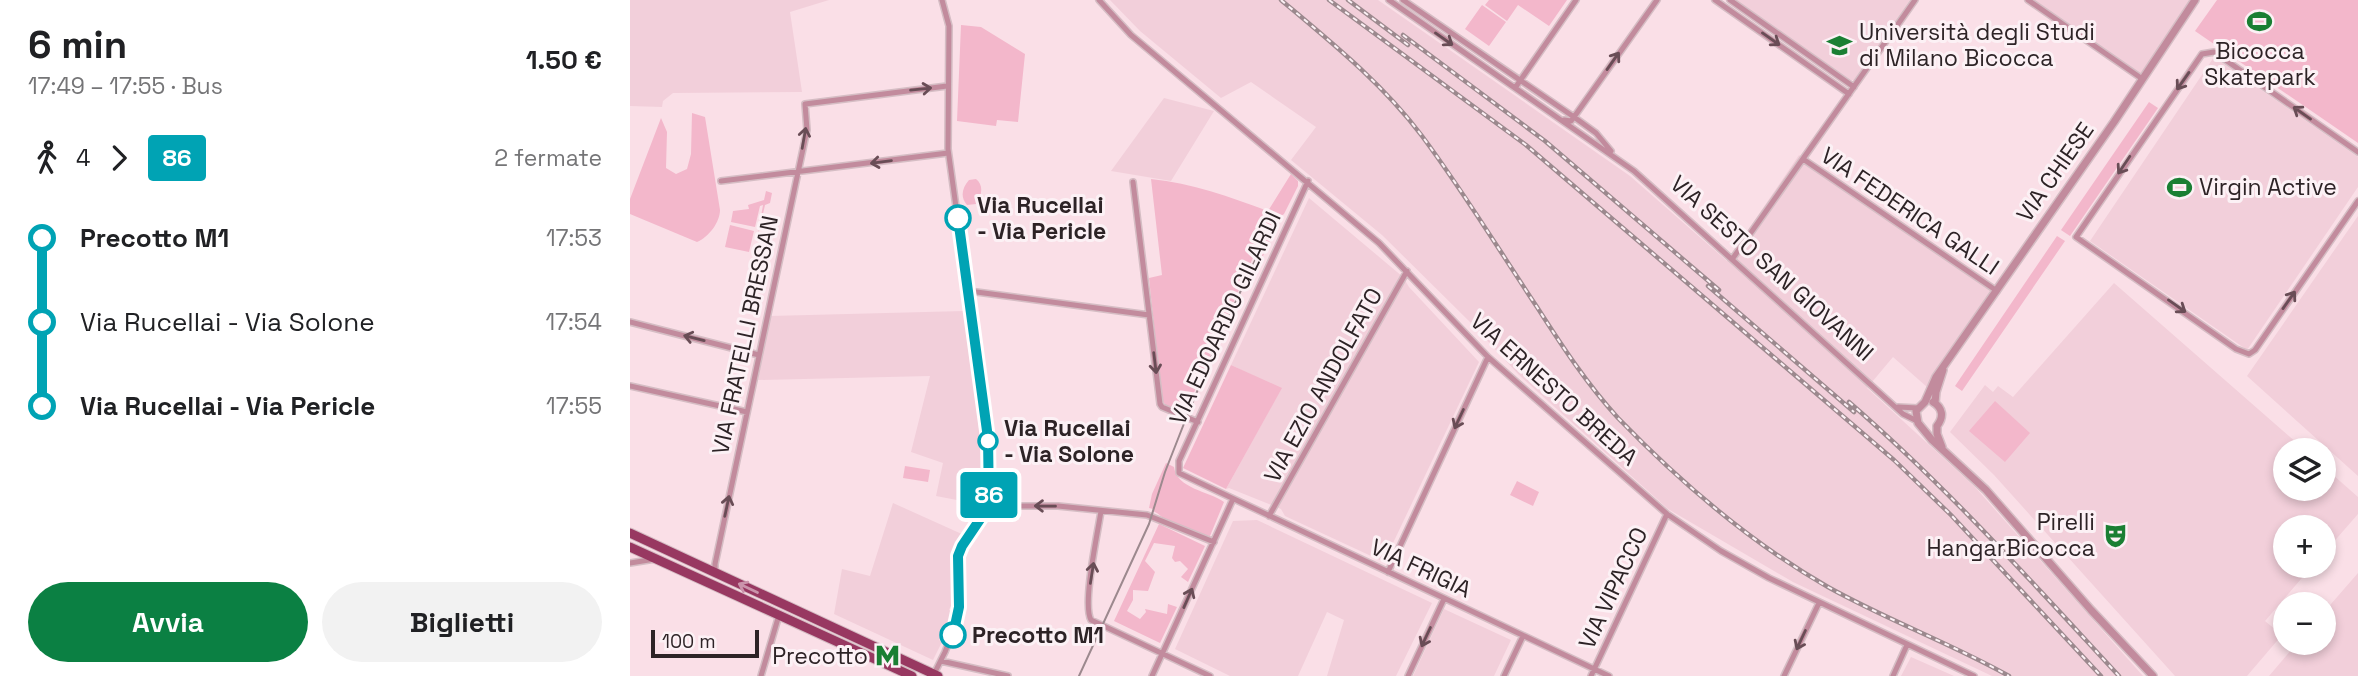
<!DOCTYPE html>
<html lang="it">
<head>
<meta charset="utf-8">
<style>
  :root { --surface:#fff; --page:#f2f2f2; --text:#202124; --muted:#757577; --accent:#0b8043 }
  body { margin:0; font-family:"Space Grotesk",sans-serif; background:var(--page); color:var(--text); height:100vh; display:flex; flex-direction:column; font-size:26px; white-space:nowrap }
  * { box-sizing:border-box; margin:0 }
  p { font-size:23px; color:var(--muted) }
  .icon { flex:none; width:38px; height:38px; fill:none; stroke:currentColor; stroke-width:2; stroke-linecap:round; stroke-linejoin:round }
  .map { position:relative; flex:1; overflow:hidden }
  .sheet { display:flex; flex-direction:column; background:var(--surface); width:630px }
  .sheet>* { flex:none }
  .badge { padding:0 14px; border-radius:5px; font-size:24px; line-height:46px }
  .controls { position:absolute; left:1643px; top:438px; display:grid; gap:14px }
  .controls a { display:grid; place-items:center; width:63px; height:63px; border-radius:50%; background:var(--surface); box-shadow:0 4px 10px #0003; font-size:35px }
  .scale { position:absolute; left:21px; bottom:18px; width:108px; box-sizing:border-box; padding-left:7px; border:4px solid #2d2326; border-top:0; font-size:19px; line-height:24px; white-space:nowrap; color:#2d2326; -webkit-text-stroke:5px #fcf1f5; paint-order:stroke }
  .map>.badge { position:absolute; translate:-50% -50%; box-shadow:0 0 0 4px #fff }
  .legs { display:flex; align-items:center; gap:10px; height:77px; padding:0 28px; font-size:23px }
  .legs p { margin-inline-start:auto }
  .summary { display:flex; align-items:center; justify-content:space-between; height:119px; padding:0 28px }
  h1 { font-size:38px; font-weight:700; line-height:52px }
  .cta { display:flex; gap:14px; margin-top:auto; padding:14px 28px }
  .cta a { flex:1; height:80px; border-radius:42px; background:var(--accent); color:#fff; font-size:28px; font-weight:700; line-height:80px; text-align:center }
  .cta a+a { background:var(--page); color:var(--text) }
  ul { padding:0 28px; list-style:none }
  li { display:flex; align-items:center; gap:24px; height:84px; font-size:26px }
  li i { display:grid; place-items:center; width:10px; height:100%; margin:0 9px; background:currentColor }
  li i::after { content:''; width:18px; height:18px; margin:-9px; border:5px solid; border-radius:50%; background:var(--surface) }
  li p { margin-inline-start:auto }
  li:first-child i { background:linear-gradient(#0000 50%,currentColor 0) }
  li:last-child i { background:linear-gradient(currentColor 50%,#0000 0) }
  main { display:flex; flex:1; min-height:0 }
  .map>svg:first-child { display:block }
</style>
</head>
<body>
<main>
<section class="sheet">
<div class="summary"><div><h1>6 min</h1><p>17:49 – 17:55 · Bus</p></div><b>1.50 €</b></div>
<div class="legs"><svg class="icon" aria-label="walk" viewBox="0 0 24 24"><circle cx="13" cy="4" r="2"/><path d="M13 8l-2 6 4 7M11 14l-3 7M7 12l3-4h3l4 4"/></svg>4<svg class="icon" aria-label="forward" viewBox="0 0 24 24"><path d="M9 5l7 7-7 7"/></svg><b class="badge" style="background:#00a3b4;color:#fff">86</b><p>2 fermate</p></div>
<ul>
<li><i style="color:#00a3b4"></i><b>Precotto M1</b><p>17:53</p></li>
<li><i style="color:#00a3b4"></i><span>Via Rucellai - Via Solone</span><p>17:54</p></li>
<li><i style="color:#00a3b4"></i><b>Via Rucellai - Via Pericle</b><p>17:55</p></li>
</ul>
<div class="cta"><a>Avvia</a><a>Biglietti</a></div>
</section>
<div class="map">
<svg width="1728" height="676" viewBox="0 0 1728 676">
  <rect width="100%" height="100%" fill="#fadfe7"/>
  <path fill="#f2cfda" d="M0 0H199L160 12 172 92 43 93 33 101 32 107 0 106Z
    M480 0H748L1000 176 1097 261 1169 155 1365 287 1297 387 1263 357 1237 388 1344 486 1513 676H1362L1163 582 1038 509 888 374 841 323 752 235 661 160 686 127 621 82 591 98 510 31Z
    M1105 0H1280L1224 80H1221Z
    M1404 0H1562L1510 75Z
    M1584 57 1728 157V187L1617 350 1460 241Z
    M534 98 584 111 541 181 481 171Z
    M679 198 773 277 779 287 849 362 754 562 655 516 651 509 599 488 596 489 651 389 601 365Z
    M1728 216V476L1617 376Z
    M1484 283 1675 450H1656V488H1694V467L1728 497V514L1694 553V527H1656V565H1683L1635 621 1652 635 1617 676H1545L1364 475 1320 432 1355 385 1363 392 1368 386 1383 397Z
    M334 311 355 476 353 505 306 496 313 463 281 452 300 376 128 380 140 316Z
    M263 503 334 535 325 550 322 563 325 597 319 610 322 612 309 640 312 642 303 660 204 614 212 569 240 576Z
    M627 520 802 603 766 676H697L714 620 697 612 668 676H600L545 649 603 521Z
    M1728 573V676H1639L1668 642H1694V612Z
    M814 609 881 640 864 676H783Z
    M1281 657 1324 676H1271Z"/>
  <path fill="#f3b7cb" d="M859 0H937L919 26 888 5 877 21 855 5Z
    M1587 0H1728V143L1565 31Z
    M852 5 876 22 859 46 835 29Z
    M331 25 351 27 395 54 388 122 367 120 366 126 327 121Z
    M1519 102 1528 108 1440 236 1431 230Z
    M62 113 75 117 90 210C90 222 79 237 67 242L0 214V199L31 118 37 132 36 168 46 174 57 169 61 154Z
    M661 174 668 181V186L654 214 651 216 633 256 625 253 555 413 537 407 532 400 519 278 532 275 521 179C562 183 600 197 638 211Z
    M346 179C354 185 352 196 346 204L337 205C330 197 332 188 339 180Z
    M136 191 142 193 140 203 135 205 127 240 133 205 130 206 125 227 101 222 103 211 119 209 118 205 134 200Z
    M100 225 124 231 119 252 95 247Z
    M1427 236 1435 241 1332 391 1325 386Z
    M601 365 652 388 596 489 553 468Z
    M1365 401 1400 433 1375 462 1339 431Z
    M536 463 544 467C547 489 579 491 594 502L580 536C565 534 550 530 537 521 531 517 530 514 523 511V509L519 508 522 494Z
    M275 466 300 470 298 482 273 478Z
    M887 481 909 492 903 506 880 495Z
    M529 524 575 546 558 582 551 577 558 569 550 561 545 562 542 558 545 546 524 543 515 561 525 572 518 591 503 590V600L497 611 510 619 516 612 515 609 537 614 538 604 547 607 530 643 484 621Z"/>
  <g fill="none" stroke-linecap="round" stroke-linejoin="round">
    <defs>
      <path id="minor" d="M469 0 501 35 749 243 858 357 1037 514 1091 551 1139 578 1344 676
        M759 0 1004 171 1273 414 1287 421
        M773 0 944 117 966 133 981 151
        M1085 0 1219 94
        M1100 0 1224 87
        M1398 0 1511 78
        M885 88 946 0
        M934 120 941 121 944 117 1027 0
        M1728 152 1584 52 1572 54 1446 237 1606 349 1619 354 1625 350 1728 201
        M1173 159 1367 291
        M91 181 318 153
        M678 181 549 461V473L979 676
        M503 182 530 404 532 407 568 422
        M1103 258 1285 0
        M339 291 519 315
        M0 322 129 355
        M0 386 117 412
        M1268 407 1288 408
        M359 506H428L517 515 584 542
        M471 511C468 532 452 604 461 620L580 676
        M639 516 777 271
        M0 563 25 559
        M758 572 858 357
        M85 573V564L177 130 175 104 317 86
        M311 661 378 676
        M304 674 315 652 327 621 328 555 359 506 358 438 318 149 319 26 312 0
        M131 676 149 615
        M522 676 603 499
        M778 676 814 599
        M874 676 893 636
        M961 676 1037 514
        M1154 676 1189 603
        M1263 676 1277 645"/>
      <path id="tertiary" d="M1303 402C1313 408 1314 417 1307 426
        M1305 403 1306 392 1313 370
        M1307 426V434L1312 447
        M1523 676 1461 610 1356 490 1302 440 1288 423 1286 411 1295 402 1306 377 1484 122 1565 0"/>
      <path id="primary" d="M0 533 308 676
        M0 547 282 676"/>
    </defs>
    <use href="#minor" stroke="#d5bdc4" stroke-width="8"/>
    <use href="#tertiary" stroke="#d5bdc4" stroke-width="10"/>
    <use href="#primary" stroke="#d5bdc4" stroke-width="11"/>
    <use href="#minor" stroke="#c28b9d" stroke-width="5"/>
    <use href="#tertiary" stroke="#c28b9d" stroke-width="7"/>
    <use href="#primary" stroke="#983861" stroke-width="9"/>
    <path stroke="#9c898e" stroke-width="2" d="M449 676 519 524 535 472 555 421 592 331 628 254"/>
    <defs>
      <path id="rail" d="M651 0C701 42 752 83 792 136 833 191 869 250 907 307 932 346 957 384 988 418 1050 482 1121 543 1198 587 1257 620 1320 643 1379 676
        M699 0 896 145 1264 460 1321 515 1471 676
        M718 0 778 45
        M773 35 915 141 1089 290
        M1078 286 1224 412
        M1219 402C1317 487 1401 581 1489 676"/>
    </defs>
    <use href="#rail" stroke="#9c898e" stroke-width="4.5"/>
    <use href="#rail" stroke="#fcf1f5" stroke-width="2" stroke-dasharray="5" stroke-linecap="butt"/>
  </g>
  <defs><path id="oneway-shaft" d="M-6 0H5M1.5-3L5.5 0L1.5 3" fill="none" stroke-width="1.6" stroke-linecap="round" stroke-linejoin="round" transform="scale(1.75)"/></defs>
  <g stroke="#694d56">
    <use href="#oneway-shaft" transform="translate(814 39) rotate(35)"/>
    <use href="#oneway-shaft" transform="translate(1141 39) rotate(35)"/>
    <use href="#oneway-shaft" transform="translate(983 61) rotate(-55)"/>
    <use href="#oneway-shaft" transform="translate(1553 81) rotate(125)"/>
    <use href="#oneway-shaft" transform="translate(291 89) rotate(-6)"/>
    <use href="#oneway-shaft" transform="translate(1672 113) rotate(-145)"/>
    <use href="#oneway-shaft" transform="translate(174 138) rotate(-80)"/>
    <use href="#oneway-shaft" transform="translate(251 162) rotate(173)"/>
    <use href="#oneway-shaft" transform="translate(1494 165) rotate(124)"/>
    <use href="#oneway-shaft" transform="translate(1659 300) rotate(-55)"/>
    <use href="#oneway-shaft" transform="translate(1547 306) rotate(35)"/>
    <use href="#oneway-shaft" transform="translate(64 338) rotate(-166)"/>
    <use href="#oneway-shaft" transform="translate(525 363) rotate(83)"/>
    <use href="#oneway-shaft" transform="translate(829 419) rotate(115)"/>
    <use href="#oneway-shaft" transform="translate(97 506) rotate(-78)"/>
    <use href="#oneway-shaft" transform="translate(415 506) rotate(-179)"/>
    <use href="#oneway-shaft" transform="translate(462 573) rotate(-81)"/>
    <use href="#oneway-shaft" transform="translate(558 598) rotate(-66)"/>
    <use href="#oneway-shaft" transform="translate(796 637) rotate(115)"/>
    <use href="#oneway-shaft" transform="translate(1171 640) rotate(115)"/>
  </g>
  <use stroke="#ca94ab" href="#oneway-shaft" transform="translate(118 588) rotate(-155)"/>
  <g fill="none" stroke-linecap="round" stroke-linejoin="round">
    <defs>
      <path id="line-1" d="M323 635 329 607 328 556 332 546 359 506 358 438 328 218"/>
    </defs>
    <use href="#line-1" stroke="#fff" stroke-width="16"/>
    <use href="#line-1" stroke="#00a3b4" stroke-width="10"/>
  </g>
  <defs>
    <symbol id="stadium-bare" viewBox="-9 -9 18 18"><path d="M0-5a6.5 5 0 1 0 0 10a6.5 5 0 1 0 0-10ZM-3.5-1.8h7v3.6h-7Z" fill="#1a7f33" stroke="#fcf1f5" stroke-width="2.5" paint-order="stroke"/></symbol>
    <symbol id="university-bare" viewBox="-9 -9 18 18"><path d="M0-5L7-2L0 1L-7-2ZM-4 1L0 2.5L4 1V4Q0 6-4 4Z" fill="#1a7f33" stroke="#fcf1f5" stroke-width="2.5" paint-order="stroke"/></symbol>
    <symbol id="theatre-bare" viewBox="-9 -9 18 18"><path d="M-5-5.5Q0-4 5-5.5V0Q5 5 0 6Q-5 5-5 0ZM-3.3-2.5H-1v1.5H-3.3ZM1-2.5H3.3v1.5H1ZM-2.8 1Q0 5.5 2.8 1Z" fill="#1a7f33" stroke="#fcf1f5" stroke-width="2.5" paint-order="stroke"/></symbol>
    <symbol id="metro-bare" viewBox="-9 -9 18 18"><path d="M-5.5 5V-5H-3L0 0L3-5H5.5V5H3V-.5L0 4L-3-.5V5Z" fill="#1a7f33" stroke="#fcf1f5" stroke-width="2.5" paint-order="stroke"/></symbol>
  </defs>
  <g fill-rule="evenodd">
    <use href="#stadium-bare" x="1612" y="4" width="35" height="35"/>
    <use href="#university-bare" x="1192" y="28" width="35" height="35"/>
    <use href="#stadium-bare" x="1532" y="170" width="35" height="35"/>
    <use href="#theatre-bare" x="1468" y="518" width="35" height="35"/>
    <use href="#metro-bare" x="240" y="638" width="35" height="35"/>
  </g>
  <g fill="#fff" stroke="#00a3b4" stroke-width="3.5">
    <circle cx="328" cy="218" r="12"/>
    <circle cx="358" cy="441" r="9"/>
    <circle cx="323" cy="635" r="12"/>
  </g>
  <g text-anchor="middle" stroke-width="6" stroke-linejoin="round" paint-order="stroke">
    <g font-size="23" fill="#2d2326" stroke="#fcf1f5" text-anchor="start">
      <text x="1229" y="40">Università degli Studi<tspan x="1229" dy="26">di Milano Bicocca</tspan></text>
      <text x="1630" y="59" text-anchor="middle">Bicocca<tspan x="1630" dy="26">Skatepark</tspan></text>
      <text x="1569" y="195">Virgin Active</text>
      <text x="1465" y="530" text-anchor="end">Pirelli<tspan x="1465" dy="26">HangarBicocca</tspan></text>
      <text x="238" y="664" text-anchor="end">Precotto</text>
    </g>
    <g font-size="23" fill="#2d2326" stroke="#fcf1f5">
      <text transform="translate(1425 172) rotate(-55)" y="8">VIA CHIESE</text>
      <text transform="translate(1280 211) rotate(34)" y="8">VIA FEDERICA GALLI</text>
      <text transform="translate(1142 268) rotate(42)" y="8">VIA SESTO SAN GIOVANNI</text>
      <text transform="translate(595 318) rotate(-65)" y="8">VIA EDOARDO GILARDI</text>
      <text transform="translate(115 335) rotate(-78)" y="8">VIA FRATELLI BRESSAN</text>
      <text transform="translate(693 385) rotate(-61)" y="8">VIA EZIO ANDOLFATO</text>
      <text transform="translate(924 389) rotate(42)" y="8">VIA ERNESTO BREDA</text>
      <text transform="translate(791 568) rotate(25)" y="8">VIA FRIGIA</text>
      <text transform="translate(983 588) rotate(-65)" y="8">VIA VIPACCO</text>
    </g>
    <g font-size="23" font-weight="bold" fill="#2d2326" stroke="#fcf1f5" text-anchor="start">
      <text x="347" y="213">Via Rucellai<tspan x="347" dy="26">- Via Pericle</tspan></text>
      <text x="374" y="436">Via Rucellai<tspan x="374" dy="26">- Via Solone</tspan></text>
      <text x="342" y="643">Precotto M1</text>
    </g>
  </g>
</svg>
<div class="controls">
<a><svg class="icon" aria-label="layers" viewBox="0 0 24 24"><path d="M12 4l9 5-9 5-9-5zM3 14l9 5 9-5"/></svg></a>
<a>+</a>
<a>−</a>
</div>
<div class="scale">100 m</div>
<b class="badge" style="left:359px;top:495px;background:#00a3b4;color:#fff">86</b>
</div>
</main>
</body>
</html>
